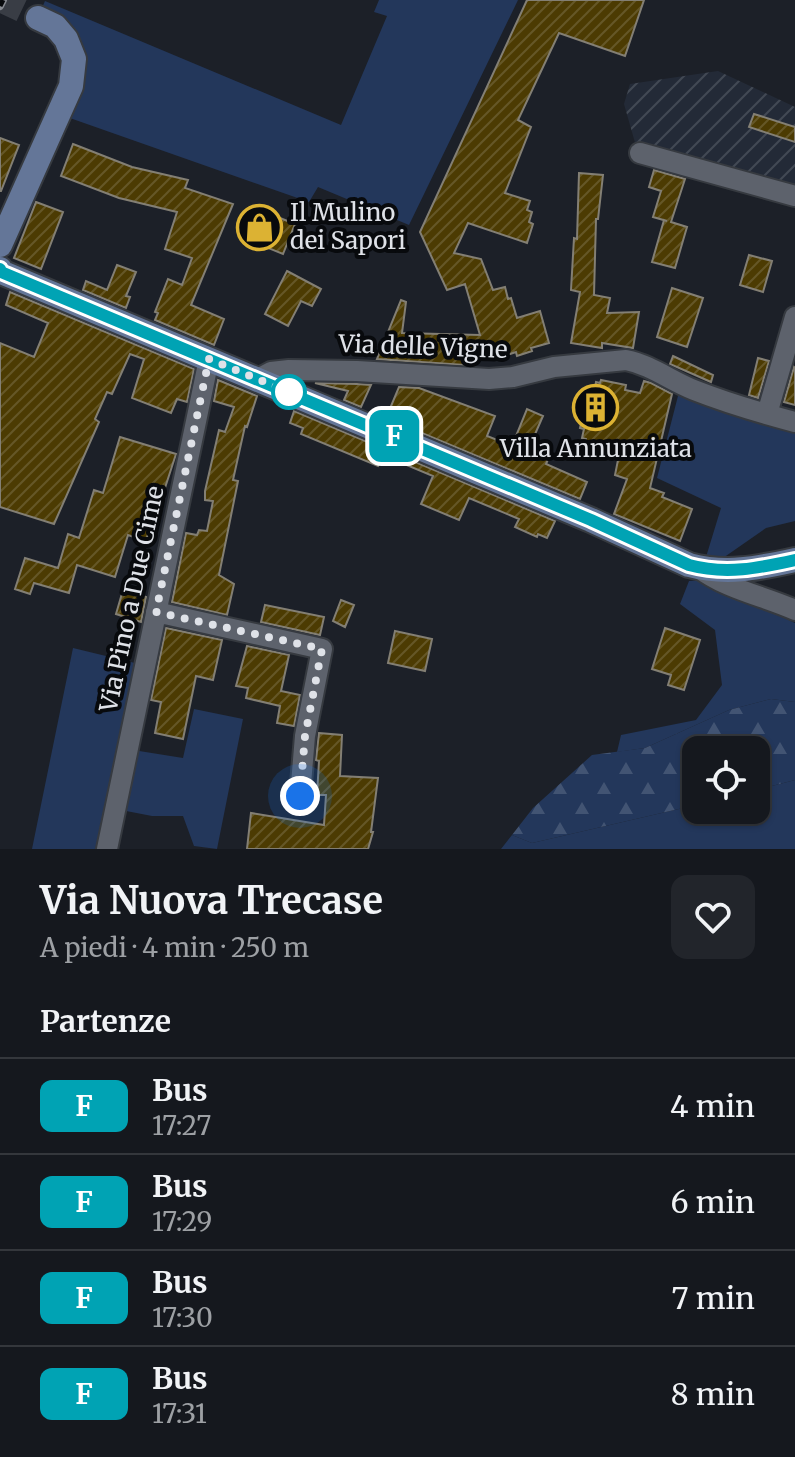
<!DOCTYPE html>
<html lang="it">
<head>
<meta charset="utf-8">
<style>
  :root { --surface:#15181e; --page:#22252b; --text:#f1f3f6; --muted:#9da0a4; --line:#34373c }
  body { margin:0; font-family:Merriweather,serif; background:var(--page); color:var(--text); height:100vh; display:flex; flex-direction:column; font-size:30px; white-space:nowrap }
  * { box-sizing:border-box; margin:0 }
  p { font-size:26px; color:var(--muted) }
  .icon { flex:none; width:44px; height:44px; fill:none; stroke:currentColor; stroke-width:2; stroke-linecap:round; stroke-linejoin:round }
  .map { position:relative; height:849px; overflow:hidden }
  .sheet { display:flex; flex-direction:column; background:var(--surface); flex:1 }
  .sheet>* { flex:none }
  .badge { padding:0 16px; border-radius:12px; font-size:28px; line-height:52px }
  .tools { position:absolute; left:682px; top:736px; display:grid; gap:16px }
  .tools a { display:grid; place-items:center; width:88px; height:88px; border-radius:16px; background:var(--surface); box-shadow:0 2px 6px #0004,0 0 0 2px var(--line); font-size:40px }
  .you { position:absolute; width:40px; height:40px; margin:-20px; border:6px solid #fff; border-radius:50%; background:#1a73e8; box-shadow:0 0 0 12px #1a73e833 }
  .map>.badge { position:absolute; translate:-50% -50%; box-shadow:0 0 0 4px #fff }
  h2 { padding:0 40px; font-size:30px; line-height:72px }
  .round { display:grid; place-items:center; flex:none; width:84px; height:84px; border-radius:16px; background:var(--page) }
  .overview { display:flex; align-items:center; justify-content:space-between; height:136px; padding:0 40px }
  h1 { font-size:38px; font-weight:700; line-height:60px }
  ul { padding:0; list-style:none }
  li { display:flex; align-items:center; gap:24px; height:96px; padding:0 40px; border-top:2px solid var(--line) }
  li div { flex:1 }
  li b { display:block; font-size:30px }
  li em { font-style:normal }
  li .badge { min-width:88px; font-weight:700; text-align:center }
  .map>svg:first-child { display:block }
</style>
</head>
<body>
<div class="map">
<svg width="795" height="849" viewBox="0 0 795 849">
  <defs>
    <pattern id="industrial-furrows" width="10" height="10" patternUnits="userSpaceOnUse" patternTransform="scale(2)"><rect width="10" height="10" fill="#232a37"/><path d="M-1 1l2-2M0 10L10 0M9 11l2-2" fill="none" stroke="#424954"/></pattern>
    <pattern id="forest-firs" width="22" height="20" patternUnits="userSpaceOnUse" patternTransform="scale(2)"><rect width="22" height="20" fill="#23375b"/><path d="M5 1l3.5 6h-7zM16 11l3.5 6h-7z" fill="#425473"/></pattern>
    <pattern id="building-hatch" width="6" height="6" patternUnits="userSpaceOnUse" patternTransform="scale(2)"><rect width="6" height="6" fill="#4c3b02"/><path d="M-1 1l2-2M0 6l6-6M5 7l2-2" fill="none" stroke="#655727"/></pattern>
  </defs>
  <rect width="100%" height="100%" fill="#1c2028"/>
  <path fill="url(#industrial-furrows)" d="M718 71 795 107V191L636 146 624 104 630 84Z"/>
  <path fill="#23375b" d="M379 0H518L409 225 318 187 309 202 67 117 78 88 41 10 45 1 341 125 387 16 374 12Z
    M679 392 795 428V521L766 528 723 558 706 557 721 508 657 478Z
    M703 580 795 623V702L771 699 729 710 645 748 617 752 621 735 696 720 722 685 715 630 680 604 689 581Z
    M73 648 139 664 103 849H32Z
    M194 709 243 719 217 849 194 846 183 816H152L121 810 133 750 183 758Z
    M795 780V849H501L512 835 532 843 696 805V810H756V790Z"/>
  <path fill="url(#forest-firs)" d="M771 699 795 702V780L756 790V750H696V805L532 843 512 835 533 808 592 755 645 748 729 710Z"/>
  <path fill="url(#building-hatch)" stroke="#837f74" stroke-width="2" d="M527 0H644L625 56 559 33 518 120 531 127 505 193 530 201 527 210 532 212 529 222 533 224 527 243 468 223 454 253 481 259 493 290 505 287 508 299 511 298 517 318 540 311 549 343 531 348 532 351 517 356 516 352 498 358V356H484L465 361V365L377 359 401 300 406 302 402 333 480 335 465 284 447 290 420 232Z
    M754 114 795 127V142L749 127Z
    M0 138 19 145 1 191H0Z
    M73 144 132 167 188 180 185 188 233 204 191 305 224 319 214 345 155 320 158 313 155 312 168 279 182 285 192 258 165 249 177 212 119 198 61 176Z
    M654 170 685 179 671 222 687 227 675 268 652 262 664 220 667 221 653 217 661 191 649 187Z
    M579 173 603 175 598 219H596L594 295 610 298 607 313 639 312 633 348 602 343V348L571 343 580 292 571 290 574 238 577 239Z
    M36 202 63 212 41 269 14 258Z
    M258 209 295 224 283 254 246 239Z
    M749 255 772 261 763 292 740 285Z
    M117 265 136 272 126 296 130 297 126 308 83 290 86 281 107 290Z
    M287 271 321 289 312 306 301 301 288 326 265 314Z
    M672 288 703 298 687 347 657 337Z
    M10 292 194 369 187 402 177 399 171 413 132 398 144 359 130 354 112 394 107 392 95 419 99 422 54 524 0 507V343L34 357 48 323 6 305Z
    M673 356 713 375 711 382 670 364Z
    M758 358 769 361 758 398 749 395Z
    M794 367 795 368V405L784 402Z
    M218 380 257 396 247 427 245 426 233 480 238 481 219 575 234 584 227 615 172 602 186 533 197 535 199 530 207 531 213 501 205 500V491L219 430 225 432 234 407 214 401Z
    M601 380 626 385 625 390 640 393 644 381 651 383 672 394 650 488 664 493 662 497 692 509 680 541 614 514 627 479 615 475 620 450 586 443V439L582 438 584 429 580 428 582 419H579L583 395 589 396 590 388 595 389 596 382 600 383Z
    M315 383 357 384 371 385 361 407 344 400 348 391Z
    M399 387 419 388 495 416 487 436 512 446 527 409 543 416 532 441 546 447 543 455 549 457 546 464 587 482 580 499 386 418Z
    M294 411 555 521 547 538 538 534 537 537 515 527 519 519 469 498 459 520 421 504 433 476 383 455 378 466 301 434 303 428 290 423Z
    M120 437 176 454 163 494 160 493 146 541 128 535 115 577 77 565 69 593 34 583 30 594 15 589 25 558 58 568 68 534 79 538 94 490 103 493Z
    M123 590 146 597 141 622 116 614Z
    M341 600 354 605 345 627 333 621Z
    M265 605 324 617 320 635 261 622Z
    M166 628 222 640 213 680 196 676 183 739 155 733 161 702 151 700Z
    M665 628 700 640 684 690 668 685 671 675 652 669Z
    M395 631 432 639 425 671 388 663Z
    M247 646 289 655 281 691 300 695 294 726 277 723 280 706 246 698 248 688 236 686Z
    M319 733 342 735 340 776 378 778 371 832H373L368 849H247L251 813 324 825 326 795H317L319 761 316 760Z"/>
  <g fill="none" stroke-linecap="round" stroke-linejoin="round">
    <path stroke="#393d45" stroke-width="24" stroke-dasharray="24 12" stroke-linecap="butt" d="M0 0 38 18"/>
    <defs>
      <path id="street" d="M640 153 795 196
        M258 379 271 372 289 370 357 371 489 379 513 377 554 367 626 360C651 365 671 381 694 390 727 403 761 413 795 422
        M767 414 795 317
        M699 568C726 589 764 596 795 610
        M156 612 322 649 305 736 300 796
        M107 849 209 359"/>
      <path id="secondary" d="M0 245 71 86 74 59 66 39 55 26 38 18
        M0 269 1 272 591 520 689 565C727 575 758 568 795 560"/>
    </defs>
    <use href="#street" stroke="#363a40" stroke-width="24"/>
    <use href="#secondary" stroke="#363a40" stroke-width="28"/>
    <use href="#street" stroke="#5d626c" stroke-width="20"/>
    <use href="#secondary" stroke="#647698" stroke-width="24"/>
    <defs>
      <path id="rail" d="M0 6 3 0"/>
    </defs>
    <use href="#rail" stroke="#858990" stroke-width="8"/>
    <use href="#rail" stroke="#080a0d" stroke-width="5" stroke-dasharray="15" stroke-linecap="butt"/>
  </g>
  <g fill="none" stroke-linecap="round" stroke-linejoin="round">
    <defs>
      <path id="line" d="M0 269 1 272 591 520 689 565C726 575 759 568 795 560"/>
    </defs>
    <use href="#line" stroke="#fff" stroke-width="18"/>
    <use href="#line" stroke="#00a3b4" stroke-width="12"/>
    <path stroke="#dfe2e8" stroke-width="8" stroke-dasharray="0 14.4" d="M289 392 209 359 156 612 322 649 305 736 300 796"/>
  </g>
  <defs>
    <symbol id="shop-ring" viewBox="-11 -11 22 22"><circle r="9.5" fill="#080a0d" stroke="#dcb233" stroke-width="1.5"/><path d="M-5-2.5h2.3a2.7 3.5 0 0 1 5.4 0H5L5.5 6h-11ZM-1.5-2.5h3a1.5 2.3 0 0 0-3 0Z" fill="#dcb233"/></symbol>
    <symbol id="building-ring" viewBox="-11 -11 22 22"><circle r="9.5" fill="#080a0d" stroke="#dcb233" stroke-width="1.5"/><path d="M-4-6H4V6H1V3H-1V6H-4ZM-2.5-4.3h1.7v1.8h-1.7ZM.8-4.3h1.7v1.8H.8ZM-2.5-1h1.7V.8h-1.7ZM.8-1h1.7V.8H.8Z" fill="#dcb233"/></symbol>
  </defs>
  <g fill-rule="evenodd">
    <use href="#shop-ring" x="234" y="202" width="51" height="51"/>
    <use href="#building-ring" x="570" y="382" width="51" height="51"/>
  </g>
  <circle fill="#fff" stroke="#00a3b4" stroke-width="4" cx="289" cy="392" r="16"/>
  <g text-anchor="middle" stroke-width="8" stroke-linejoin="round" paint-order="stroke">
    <g font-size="24" fill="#dfe2e8" stroke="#080a0d" text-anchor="start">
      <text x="290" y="221">Il Mulino<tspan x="290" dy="28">dei Sapori</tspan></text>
      <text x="596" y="457" text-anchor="middle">Villa Annunziata</text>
    </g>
    <g font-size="24" fill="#dfe2e8" stroke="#080a0d">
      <text transform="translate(423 347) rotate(2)" y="8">Via delle Vigne</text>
      <text transform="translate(132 599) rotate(-78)" y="8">Via Pino a Due Cime</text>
    </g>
  </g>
</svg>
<div class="tools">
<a><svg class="icon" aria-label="locate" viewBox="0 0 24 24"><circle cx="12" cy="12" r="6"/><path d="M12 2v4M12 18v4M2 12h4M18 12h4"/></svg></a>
</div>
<div class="you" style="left:300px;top:796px"></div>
<b class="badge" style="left:394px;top:436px;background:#00a3b4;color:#fff">F</b>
</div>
<section class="sheet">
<div class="overview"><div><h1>Via Nuova Trecase</h1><p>A piedi · 4 min · 250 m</p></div><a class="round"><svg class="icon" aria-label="heart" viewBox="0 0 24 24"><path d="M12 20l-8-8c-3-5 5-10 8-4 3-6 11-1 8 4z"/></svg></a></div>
<h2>Partenze</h2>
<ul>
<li><span class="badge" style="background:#00a3b4;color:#fff">F</span><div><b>Bus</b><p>17:27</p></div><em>4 min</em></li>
<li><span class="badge" style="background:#00a3b4;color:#fff">F</span><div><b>Bus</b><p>17:29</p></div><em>6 min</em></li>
<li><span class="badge" style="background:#00a3b4;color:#fff">F</span><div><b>Bus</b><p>17:30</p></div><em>7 min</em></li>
<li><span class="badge" style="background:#00a3b4;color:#fff">F</span><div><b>Bus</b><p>17:31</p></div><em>8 min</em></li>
</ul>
</section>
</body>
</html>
